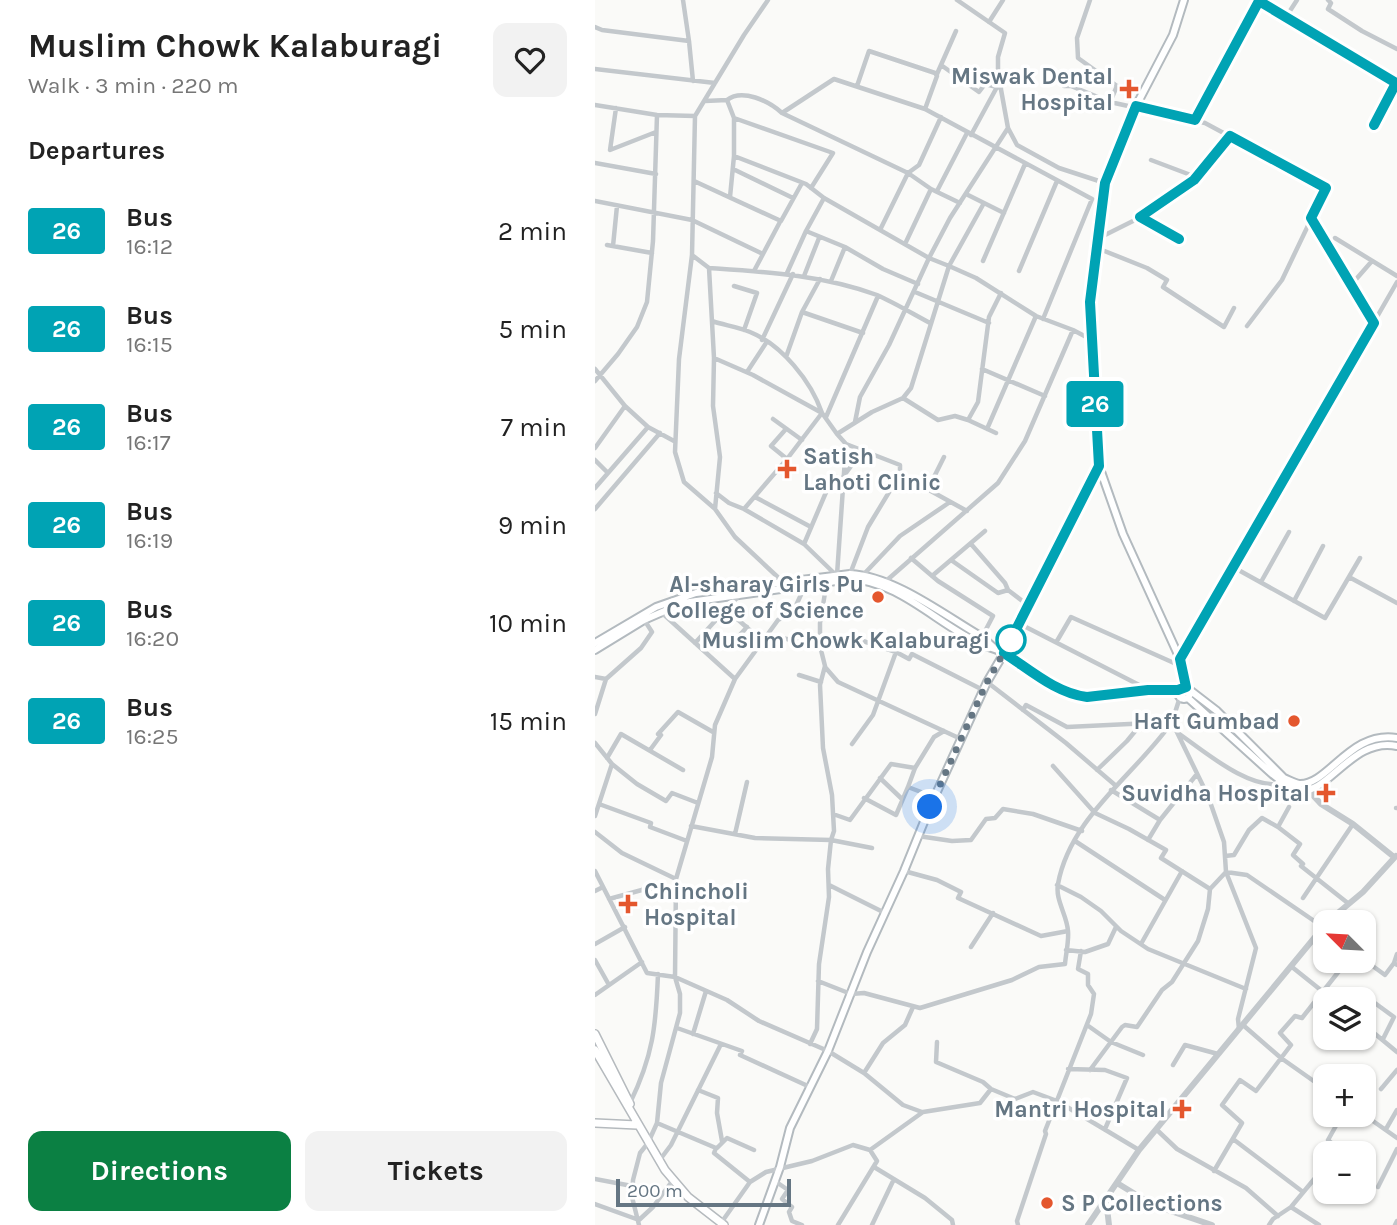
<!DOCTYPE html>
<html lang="en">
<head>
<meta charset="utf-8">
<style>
  :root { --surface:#fff; --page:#f2f2f2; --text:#222; --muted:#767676; --accent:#0b8043 }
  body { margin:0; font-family:Karla,sans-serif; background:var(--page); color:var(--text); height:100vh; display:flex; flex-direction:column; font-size:26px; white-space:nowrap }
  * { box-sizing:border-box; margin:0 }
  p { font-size:23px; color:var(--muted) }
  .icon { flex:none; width:38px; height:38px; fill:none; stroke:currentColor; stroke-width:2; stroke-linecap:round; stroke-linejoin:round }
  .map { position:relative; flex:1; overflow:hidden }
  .details { display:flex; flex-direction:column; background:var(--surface); width:595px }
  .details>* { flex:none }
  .badge { padding:0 14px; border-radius:5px; font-size:24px; line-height:46px }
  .needle { width:46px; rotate:294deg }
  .fabs { position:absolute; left:718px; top:910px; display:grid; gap:14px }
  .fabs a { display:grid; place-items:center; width:63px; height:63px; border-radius:14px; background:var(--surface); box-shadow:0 2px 5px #0004; font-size:35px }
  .scale { position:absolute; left:21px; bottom:18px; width:175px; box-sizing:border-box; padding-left:7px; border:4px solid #657683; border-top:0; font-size:19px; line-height:24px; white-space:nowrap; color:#657683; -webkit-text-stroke:5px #fff; paint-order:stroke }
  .you { position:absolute; width:35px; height:35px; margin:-18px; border:5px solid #fff; border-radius:50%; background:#1a73e8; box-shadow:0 0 0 10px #1a73e833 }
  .map>.badge { position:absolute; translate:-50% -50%; box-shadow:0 0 0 4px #fff }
  h2 { padding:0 28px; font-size:26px; line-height:63px }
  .round { display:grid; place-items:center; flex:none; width:74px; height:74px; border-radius:14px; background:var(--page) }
  .overview { display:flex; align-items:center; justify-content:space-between; height:119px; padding:0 28px }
  h1 { font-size:33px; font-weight:700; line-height:52px }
  .button { display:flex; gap:14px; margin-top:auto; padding:14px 28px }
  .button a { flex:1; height:80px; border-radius:14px; background:var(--accent); color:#fff; font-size:28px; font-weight:700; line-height:80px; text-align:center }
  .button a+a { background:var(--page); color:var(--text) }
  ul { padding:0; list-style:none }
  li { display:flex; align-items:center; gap:21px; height:98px; padding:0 28px }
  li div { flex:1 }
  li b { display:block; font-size:26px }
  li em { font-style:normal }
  li .badge { min-width:77px; font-weight:700; text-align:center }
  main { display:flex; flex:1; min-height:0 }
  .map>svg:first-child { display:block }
</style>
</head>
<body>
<main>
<section class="details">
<div class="overview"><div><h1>Muslim Chowk Kalaburagi</h1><p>Walk · 3 min · 220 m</p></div><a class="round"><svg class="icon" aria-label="heart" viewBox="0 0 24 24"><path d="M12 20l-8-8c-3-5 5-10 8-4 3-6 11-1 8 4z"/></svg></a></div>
<h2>Departures</h2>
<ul>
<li><span class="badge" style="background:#00a3b4;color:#fff">26</span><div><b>Bus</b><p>16:12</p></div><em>2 min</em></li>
<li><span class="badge" style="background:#00a3b4;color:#fff">26</span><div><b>Bus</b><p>16:15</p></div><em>5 min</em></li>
<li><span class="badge" style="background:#00a3b4;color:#fff">26</span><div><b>Bus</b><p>16:17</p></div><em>7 min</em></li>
<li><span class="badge" style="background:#00a3b4;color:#fff">26</span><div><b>Bus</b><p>16:19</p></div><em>9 min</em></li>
<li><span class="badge" style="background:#00a3b4;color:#fff">26</span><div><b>Bus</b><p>16:20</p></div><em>10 min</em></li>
<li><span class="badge" style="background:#00a3b4;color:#fff">26</span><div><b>Bus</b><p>16:25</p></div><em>15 min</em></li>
</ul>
<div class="button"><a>Directions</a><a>Tickets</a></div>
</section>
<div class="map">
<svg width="802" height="1225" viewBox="0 0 802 1225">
  <rect width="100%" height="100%" fill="#fafaf8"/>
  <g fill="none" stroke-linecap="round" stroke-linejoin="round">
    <defs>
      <path id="secondary" d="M589 0 578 35 541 106 510 183 495 302 504 466 528 534 585 659 591 687
        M0 643 61 607 101 593 255 574C299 576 349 615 387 637L398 647
        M0 650 49 620 88 603 255 579C305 581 344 626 388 645 395 648 402 649 409 653L504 466
        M583 693a6 6 0 1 1 12 0a6 6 0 1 1-12 0Z
        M596 691 622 711 689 778C694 780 699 783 704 784 733 786 755 730 802 738
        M593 698 676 773C684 780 694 788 705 790 732 796 758 736 802 746
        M164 1225 185 1167 195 1128 233 1051 272 952 309 871 335 807 392 682 409 653C434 669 462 694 492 697L553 689 583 690"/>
      <path id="primary" d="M0 1034 35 1104
        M0 1050 70 1170 93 1197 129 1225
        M0 1123 42 1125"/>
    </defs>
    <use href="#secondary" stroke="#b3babf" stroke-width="10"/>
    <use href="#primary" stroke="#b5babe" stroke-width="10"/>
    <path stroke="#c3c8cc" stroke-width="4.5" d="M88 0 94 41
      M173 0 149 35 100 116 97 255 114 268 119 358 118 406 125 457 120 509 140 537 188 582
      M362 0 410 33 403 57V73L413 128 422 145 464 168 510 183
      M495 0 482 38 483 58 522 86 515 102
      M733 0 736 3 733 9 767 31 802 49
      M664 1 801 83
      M691 17 702 0
      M394 22 408 0
      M0 27 7 30 94 41 98 81
      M346 65 384 92 390 84 406 88
      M0 69 120 83
      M342 74 361 31
      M262 86 274 51 340 73 342 76 330 109
      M469 86H476L515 102 610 123 731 188 687 280 652 326
      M132 100C147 88 174 101 187 113L313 173 336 189
      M110 101 132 100 139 118V156L211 184 229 198 334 258 355 218 413 128
      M0 105 62 115 100 116
      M21 108 15 150 61 132
      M187 113 239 79 330 109 497 199 448 319
      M139 118 238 153 216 188
      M600 120 664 0
      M779 125 802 83
      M376 135 402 87
      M556 160 601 177
      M0 163 61 174
      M138 169 198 198
      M99 181 186 221 207 183
      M342 191 372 133
      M371 194 409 213
      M135 197 139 156
      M229 198 211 231 250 247 236 281
      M0 201 97 220 168 254
      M546 217 584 239
      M717 219 778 323
      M285 230 313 173 324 165 346 117
      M504 238 546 217 599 180 635 136
      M740 238 802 276
      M310 244 336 189 365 203
      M12 245 57 253
      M18 246 22 206
      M250 247 288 269 323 284
      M502 248 552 268 572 280 568 287 629 327 639 308
      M97 255 84 359 80 452 89 482 119 508
      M388 261 430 164
      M114 268C172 272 227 275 282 295 300 303 318 314 335 323
      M159 271 186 220
      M424 271 462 181
      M192 273 211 231
      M209 276 224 238
      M225 279 207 312 268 333
      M756 285 777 261
      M139 286 162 293 149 330
      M320 292 394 323
      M117 321C129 325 143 327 155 332 187 345 216 381 227 413L192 459 149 509
      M167 340 198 274
      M191 357 207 312
      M119 358 158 375 227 413 242 434
      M0 369 30 406 53 427 79 441
      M387 369 450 396
      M152 372 171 343
      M0 381 23 354 42 327 52 302 58 241 62 115
      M308 398 343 420 360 416 373 420 383 402 394 317 406 293
      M231 417 283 296
      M178 419 207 440
      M373 420 401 433
      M260 422 265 397 294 345 334 258 354 266 389 203
      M191 429 176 446 192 459
      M392 429 441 316
      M251 444 242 434 277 412 308 398 316 388 354 266 381 278 441 316 478 330
      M0 448 30 406
      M268 450 248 477 273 490
      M0 460 13 473
      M0 488 53 427
      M333 489 349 457
      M121 493 134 503 149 509 209 544
      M160 497 216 527
      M0 509 65 433
      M376 544 410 583 413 590 434 606
      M316 558 343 581 398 616 387 637
      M356 560 403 593 413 590
      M638 567 730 618 765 558
      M255 574 273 527 305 474
      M269 574 305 536 355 502
      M241 575 209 544 232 490 242 477 248 480
      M242 575 251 444 305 465V474L372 511
      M337 576 390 531
      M754 577 802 603
      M291 581 403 483 430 441 478 330 497 340
      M666 582 694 532
      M145 595 131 609 167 641 187 638 225 646 230 666 225 685 228 748 237 795 239 831 236 840 277 848
      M699 601 728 546
      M66 612 140 679
      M425 624 552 689
      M462 641 476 617 588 667
      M100 643 131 609
      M225 646V623L232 581
      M134 647 152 627
      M301 652 314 659 317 654 388 690
      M585 659 802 282
      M230 667 243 682 366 739
      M204 675 226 682
      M0 677 11 679 0 714
      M11 679 46 648 57 632 48 618
      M392 682 471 743 520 785
      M585 697 577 722 613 796 629 842 631 872 661 948 643 1019 644 1029
      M428 710 431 705 472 727 576 722
      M583 733C609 751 656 792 689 783
      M0 743 17 764 0 816
      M257 744 278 715 301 652 265 640
      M55 750 66 735 63 734 83 712 118 732
      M12 758 26 734 88 770
      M17 764 42 784 71 801 77 793 103 803
      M458 766 500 813 534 829 571 850 566 858 615 889
      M320 768 339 737 349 731
      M502 770 532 741 546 724
      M285 778 307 799
      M516 790 565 820 553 840
      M269 798 301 815 313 787
      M4 804 56 823 55 827 92 841
      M801 808H802
      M238 814 255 820 296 764 320 768 313 787 339 797
      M565 820 602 774
      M96 826 160 838 236 840 233 869 234 897 224 964 222 1029 215 1044
      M683 827 705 844 698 855 708 864 706 866 754 904
      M0 832 27 853 81 879
      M140 834 152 782
      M323 836 357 841 376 840 391 819 400 818 408 809 438 814 487 831
      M480 841 570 900
      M630 856 639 855 654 830 667 818 683 827 694 807
      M0 871 52 973 80 977 132 1000 164 1021 233 1051 269 1073 308 1105 327 1112
      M309 871 342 880 366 892 363 898 446 936 473 931
      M234 885 290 913
      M462 885 486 897 506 911 526 931 553 949 651 989
      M0 891 8 887
      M708 898 758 824
      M14 899 54 888 79 892
      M0 944 30 927
      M546 944 587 871
      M376 947 398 913
      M471 950 490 952 513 944 521 927
      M768 959 790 975 799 963 802 965
      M0 960 14 985
      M799 963 802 954
      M697 967 737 999
      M223 981 256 994 269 993 325 1008 417 980 444 967 470 964C471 953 474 941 473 931 472 915 460 900 463 884 475 817 541 774 577 722
      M0 995 47 962
      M768 1005 773 998 799 1017 788 1039
      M768 1024 802 1052
      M492 1025 516 1042 548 1055
      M648 1025 686 1058 730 1089
      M82 1028 147 1051 145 1055 215 1087
      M98 1034 111 991
      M342 1042 341 1062 388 1082 396 1089
      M578 1065 590 1045 623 1054
      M473 1069 510 1070 532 1078 510 1129
      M495 1070 527 1027 530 1025 542 1027 567 990 577 982 603 941 613 909 615 889 631 872 652 875 728 927
      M269 1073 288 1043 310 1025 318 1007
      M786 1089 802 1070
      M103 1090 123 1098 122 1113 127 1141
      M35 1103C58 1056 61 1026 63 974
      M768 1114 802 1138
      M62 1123 121 1148 119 1153 155 1182 126 1223
      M791 1129 802 1110
      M562 1130 582 1149 651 1188 683 1216
      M638 1139 708 1192
      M122 1148 132 1138 159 1150
      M741 1153 743 1149 733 1140 747 1115
      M64 1161 76 1145 126 1044
      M279 1167 330 1198 357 1220 358 1225
      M619 1171 647 1123 627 1105 645 1080 661 1091 696 1045 685 1033 700 1016 707 1018 752 961
      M0 1179 37 1186
      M180 1181 193 1190 187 1199 197 1207 194 1212 197 1221 207 1225
      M155 1182 171 1172 217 1161 258 1145 275 1150 328 1112 385 1103 396 1089 420 1099 438 1092 462 1101 544 1150
      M783 1187 802 1149
      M0 1204 44 1220 58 1207 78 1180
      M696 1207 724 1225
      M44 1225 37 1197 38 1180 45 1153 53 1143 62 1123 66 1083 85 1013V994L80 977 81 879 117 757 120 725 140 679 183 620 198 612 210 586
      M243 1225 282 1161 275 1150
      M277 1225 299 1179
      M423 1225 422 1221 451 1134 450 1131 496 1014 499 994 493 985V974L483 969 486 951
      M674 1225 678 1219 696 1207 730 1166
      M800 1225 802 1221"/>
    <path stroke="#c3c8cc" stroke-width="6" d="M713 790 726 804 758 824 799 857
      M732 922 768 892 801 856
      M522 1183 558 1205 617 1225
      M511 1199 514 1225
      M493 1225 544 1150 730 925"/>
    <use href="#secondary" stroke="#fff" stroke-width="6"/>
    <use href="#primary" stroke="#fff" stroke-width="7"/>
  </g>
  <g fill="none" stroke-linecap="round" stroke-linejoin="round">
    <defs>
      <path id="line" d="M584 239 545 217 599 180 635 136 731 188 716 218 779 323 585 659 591 687 583 690H553L492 697C462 694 434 669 409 653L504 466 495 302 510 183 541 106 600 120 664 1 801 83 779 125"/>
    </defs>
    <use href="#line" stroke="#fff" stroke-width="16"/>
    <use href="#line" stroke="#00a3b4" stroke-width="10"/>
    <path stroke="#657683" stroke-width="7" stroke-dasharray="0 12.6" d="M335 807 392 682 417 638 416 640"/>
  </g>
  <g fill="#e4572e" stroke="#fff" stroke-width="2.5">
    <path d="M530.5 78.5h7v7h7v7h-7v7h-7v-7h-7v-7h7z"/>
    <path d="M188.5 458.5h7v7h7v7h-7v7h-7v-7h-7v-7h7z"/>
    <circle cx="283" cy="597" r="7"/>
    <circle cx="699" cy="721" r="7"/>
    <path d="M727.5 782.5h7v7h7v7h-7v7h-7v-7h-7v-7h7z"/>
    <path d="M29.5 893.5h7v7h7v7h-7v7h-7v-7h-7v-7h7z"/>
    <path d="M583.5 1098.5h7v7h7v7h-7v7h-7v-7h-7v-7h7z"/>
    <circle cx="452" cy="1203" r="7"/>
  </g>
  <circle fill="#fff" stroke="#00a3b4" stroke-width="3.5" cx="416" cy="640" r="14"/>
  <g text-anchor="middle" stroke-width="7" stroke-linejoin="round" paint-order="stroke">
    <g font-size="23" font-weight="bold" fill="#657683" stroke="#fff" text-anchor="end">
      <text x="518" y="84">Miswak Dental<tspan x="518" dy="26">Hospital</tspan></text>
      <text x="208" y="464" text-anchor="start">Satish<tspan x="208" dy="26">Lahoti Clinic</tspan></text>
      <text x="269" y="592">Al-sharay Girls Pu<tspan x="269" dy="26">College of Science</tspan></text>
      <text x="685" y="729">Haft Gumbad</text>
      <text x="715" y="801">Suvidha Hospital</text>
      <text x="49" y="899" text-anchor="start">Chincholi<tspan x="49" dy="26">Hospital</tspan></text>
      <text x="571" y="1117">Mantri Hospital</text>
      <text x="466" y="1211" text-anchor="start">S P Collections</text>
    </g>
    <g font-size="23" font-weight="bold" fill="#657683" stroke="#fff" text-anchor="end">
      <text x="395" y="648">Muslim Chowk Kalaburagi</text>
    </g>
  </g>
</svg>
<div class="fabs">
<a><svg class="needle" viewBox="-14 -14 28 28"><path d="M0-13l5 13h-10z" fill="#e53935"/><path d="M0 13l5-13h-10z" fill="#767676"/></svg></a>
<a><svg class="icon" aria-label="layers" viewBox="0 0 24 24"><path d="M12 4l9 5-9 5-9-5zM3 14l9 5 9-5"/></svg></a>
<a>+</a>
<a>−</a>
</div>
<div class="scale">200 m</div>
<div class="you" style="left:335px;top:807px"></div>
<b class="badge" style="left:500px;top:404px;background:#00a3b4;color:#fff">26</b>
</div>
</main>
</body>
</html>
